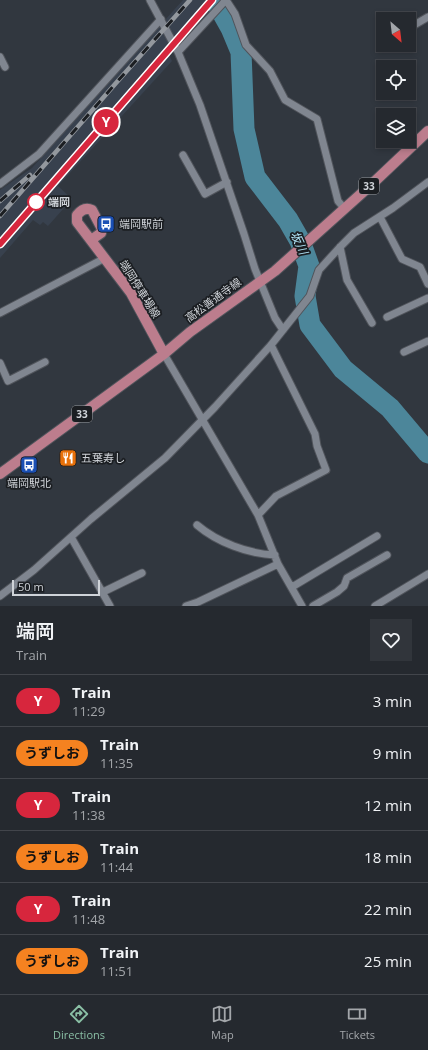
<!DOCTYPE html>
<html lang="en">
<head>
<meta charset="utf-8">
<style>
  :root { --surface:#25292f; --page:#31353b; --text:#f1f3f6; --muted:#a3a6aa; --line:#42454b; --accent:#8abfa5 }
  body { margin:0; font-family:"Open Sans","Noto Sans JP",sans-serif; background:var(--page); color:var(--text); height:100vh; display:flex; flex-direction:column; font-size:15px; white-space:nowrap }
  * { box-sizing:border-box; margin:0 }
  p { font-size:13px; color:var(--muted) }
  .icon { flex:none; width:22px; height:22px; fill:none; stroke:currentColor; stroke-width:2; stroke-linecap:round; stroke-linejoin:round }
  .map { position:relative; height:606px; overflow:hidden }
  .sheet { display:flex; flex-direction:column; background:var(--surface); flex:1 }
  .sheet>* { flex:none }
  .badge { padding:0 8px; border-radius:13px; font-size:14px; line-height:26px }
  .needle { width:26px; rotate:152deg }
  .buttons { position:absolute; left:376px; top:12px; display:grid; gap:8px }
  .buttons a { display:grid; place-items:center; width:40px; height:40px; border-radius:0px; background:var(--surface); box-shadow:0 2px 6px #0003,0 0 0 1px var(--line); font-size:20px }
  .scale { position:absolute; left:12px; bottom:10px; width:88px; box-sizing:border-box; padding-left:4px; border:2px solid #cfd3d8; border-top:0; font-size:11px; line-height:14px; white-space:nowrap; color:#cfd3d8; -webkit-text-stroke:3px #1b1e22; paint-order:stroke }
  .map>.badge { position:absolute; translate:-50% -50%; box-shadow:0 0 0 2px #fff }
  .round { display:grid; place-items:center; flex:none; width:42px; height:42px; border-radius:0px; background:var(--page) }
  .headline { display:flex; align-items:center; justify-content:space-between; height:68px; padding:0 16px }
  h1 { font-size:19px; font-weight:600; line-height:30px }
  ul { padding:0; list-style:none }
  li { display:flex; align-items:center; gap:12px; height:52px; padding:0 16px; border-top:1px solid var(--line) }
  li div { flex:1 }
  li b { display:block; font-size:15px }
  li em { font-style:normal }
  li .badge { min-width:44px; font-weight:700; text-align:center }
  .dock { display:flex; justify-content:space-around; align-items:center; height:56px; border-top:1px solid var(--line); background:var(--surface); font-size:11px; color:var(--muted) }
  .dock a { display:grid; justify-items:center; gap:2px }
  .dock .on { color:var(--accent) }
  .map>svg:first-child { display:block }
</style>
</head>
<body>
<div class="map">
<svg width="428" height="606" viewBox="0 0 428 606">
  <rect width="100%" height="100%" fill="#31373f"/>
  <path fill="#38414e" d="M183 0H220L169 55 172 61 58 186 72 199 48 226 43 222 40 225 33 220 0 258V190L32 168Z"/>
  <g fill="none" stroke-linecap="round" stroke-linejoin="round">
    <path stroke="#4c869a" stroke-width="21" d="M217 3 231 28 241 52 244 129 255 177 288 220 300 241 309 266 305 296 310 325 343 369 390 408 428 453"/>
    <defs>
      <path id="minor" d="M150 0 178 52 200 105 244 234 255 269 275 318 283 330
        M226 0 235 14 246 45 270 71 285 100 317 119 338 201 344 208
        M409 28 428 17
        M178 52 226 0
        M0 57 5 67
        M183 155 205 194 227 182
        M0 184 39 154 161 19
        M380 217 402 259 420 267 428 284
        M340 247 347 280 372 323
        M0 313 105 258
        M387 317 428 298
        M404 352 428 341
        M164 354 258 515 278 564 302 606
        M0 363 8 381 45 362
        M258 515 276 496 326 470 317 446 315 434 271 345
        M197 525C217 542 248 554 275 555
        M71 537 110 606
        M292 587 377 536
        M103 592 142 573
        M0 596 34 570 91 519 165 458 215 407 271 345 310 296 319 270 340 247 354 233 393 208 428 182
        M186 606 198 602 278 564
        M313 606 337 592 344 586 347 578 387 555
        M375 606 428 574"/>
      <path id="major" d="M91 240 101 233 102 229 92 210C86 207 81 210 77 215V222L131 293 164 354
        M0 474 164 354 190 332 275 271 372 184 428 131"/>
    </defs>
    <use href="#minor" stroke="#50545b" stroke-width="9"/>
    <use href="#major" stroke="#50545b" stroke-width="12"/>
    <use href="#minor" stroke="#808690" stroke-width="7"/>
    <use href="#major" stroke="#bc7d8d" stroke-width="10"/>
    <defs>
      <path id="rail" d="M0 201 30 175
        M0 216 116 83 190 0
        M0 244 212 0"/>
    </defs>
    <use href="#rail" stroke="#93989e" stroke-width="4.5"/>
    <use href="#rail" stroke="#1b1e22" stroke-width="3" stroke-dasharray="9" stroke-linecap="butt"/>
  </g>
  <g fill="none" stroke-linecap="round" stroke-linejoin="round">
    <defs>
      <path id="line" d="M0 244 212 0"/>
    </defs>
    <use href="#line" stroke="#fff" stroke-width="9"/>
    <use href="#line" stroke="#d7263d" stroke-width="6"/>
  </g>
  <defs>
    <symbol id="bus-square" viewBox="-11 -11 22 22"><rect x="-9" y="-9" width="18" height="18" rx="4" fill="#1a4fb4" stroke="#1b1e22"/><path d="M-5-6H5V4H4V6H2V4H-2V6H-4V4H-5ZM-3.5-4V0h7V-4ZM-3.5 1.2v1.5H-2V1.2ZM2 1.2v1.5H3.5V1.2Z" fill="#fff"/></symbol>
    <symbol id="restaurant-square" viewBox="-11 -11 22 22"><rect x="-9" y="-9" width="18" height="18" rx="4" fill="#e8710a" stroke="#1b1e22"/><path d="M-5-6h1v4h1v-4h1v4h1v-4h1v5L-1.5 .5V6h-2V.5L-5-1ZM5-6V6H3V1.5H1.5Q1.5-4 5-6Z" fill="#fff"/></symbol>
  </defs>
  <g fill-rule="evenodd">
    <use href="#bus-square" x="96" y="214" width="20" height="20"/>
    <use href="#restaurant-square" x="58" y="448" width="20" height="20"/>
    <use href="#bus-square" x="19" y="455" width="20" height="20"/>
  </g>
  <circle fill="#fff" stroke="#d7263d" stroke-width="2" cx="36" cy="202" r="8"/>
  <g text-anchor="middle" stroke-width="3.5" stroke-linejoin="round" paint-order="stroke">
    <g fill="#1b1e22" stroke="#999da1" stroke-width="1">
      <rect x="359" y="178" width="20" height="16" rx="3"/>
      <rect x="72" y="406" width="20" height="16" rx="3"/>
    </g>
    <g font-size="10" font-weight="bold" fill="#cfd3d8">
      <text x="369" y="190">33</text>
      <text x="82" y="418">33</text>
    </g>
    <g font-size="11" font-weight="bold" fill="#cfd3d8" stroke="#1b1e22" text-anchor="start">
      <text x="48" y="206">端岡</text>
    </g>
    <g font-size="11" fill="#cfd3d8" stroke="#1b1e22" text-anchor="start">
      <text x="119" y="228">端岡駅前</text>
      <text x="81" y="462">五葉寿し</text>
      <text x="29" y="487" text-anchor="middle">端岡駅北</text>
    </g>
    <g font-size="11" fill="#cfd3d8" stroke="#1b1e22">
      <text transform="translate(140 289) rotate(58)" y="4">端岡停車場線</text>
      <text transform="translate(213 300) rotate(-36)" y="4">高松善通寺線</text>
    </g>
    <g font-size="12" font-style="italic" fill="#b1e5f8" stroke="#1b1e22">
      <text transform="translate(299 243) rotate(65)" y="4">坂川</text>
    </g>
  </g>
</svg>
<div class="buttons">
<a><svg class="needle" viewBox="-14 -14 28 28"><path d="M0-13l5 13h-10z" fill="#e53935"/><path d="M0 13l5-13h-10z" fill="#a3a6aa"/></svg></a>
<a><svg class="icon" aria-label="locate" viewBox="0 0 24 24"><circle cx="12" cy="12" r="6"/><path d="M12 2v4M12 18v4M2 12h4M18 12h4"/></svg></a>
<a><svg class="icon" aria-label="layers" viewBox="0 0 24 24"><path d="M12 4l9 5-9 5-9-5zM3 14l9 5 9-5"/></svg></a>
</div>
<div class="scale">50 m</div>
<b class="badge" style="left:106px;top:122px;background:#d7263d;color:#fff">Y</b>
</div>
<section class="sheet">
<div class="headline"><div><h1>端岡</h1><p>Train</p></div><a class="round"><svg class="icon" aria-label="heart" viewBox="0 0 24 24"><path d="M12 20l-8-8c-3-5 5-10 8-4 3-6 11-1 8 4z"/></svg></a></div>
<ul>
<li><span class="badge" style="background:#d7263d;color:#fff">Y</span><div><b>Train</b><p>11:29</p></div><em>3 min</em></li>
<li><span class="badge" style="background:#f58220;color:#111">うずしお</span><div><b>Train</b><p>11:35</p></div><em>9 min</em></li>
<li><span class="badge" style="background:#d7263d;color:#fff">Y</span><div><b>Train</b><p>11:38</p></div><em>12 min</em></li>
<li><span class="badge" style="background:#f58220;color:#111">うずしお</span><div><b>Train</b><p>11:44</p></div><em>18 min</em></li>
<li><span class="badge" style="background:#d7263d;color:#fff">Y</span><div><b>Train</b><p>11:48</p></div><em>22 min</em></li>
<li><span class="badge" style="background:#f58220;color:#111">うずしお</span><div><b>Train</b><p>11:51</p></div><em>25 min</em></li>
</ul>
</section>
<nav class="dock">
<a class="on"><svg class="icon" aria-label="directions" viewBox="0 0 24 24"><path d="M12 3l9 9-9 9-9-9zM9 14v-3h6M13 9l2 2-2 2"/></svg>Directions</a>
<a><svg class="icon" aria-label="map" viewBox="0 0 24 24"><path d="M3 6l6-2 6 2 6-2v14l-6 2-6-2-6 2zM9 4v14M15 6v14"/></svg>Map</a>
<a><svg class="icon" aria-label="tickets" viewBox="0 0 24 24"><path d="M3 7h18v10H3zM15 7v10"/></svg>Tickets</a>
</nav>
</body>
</html>
